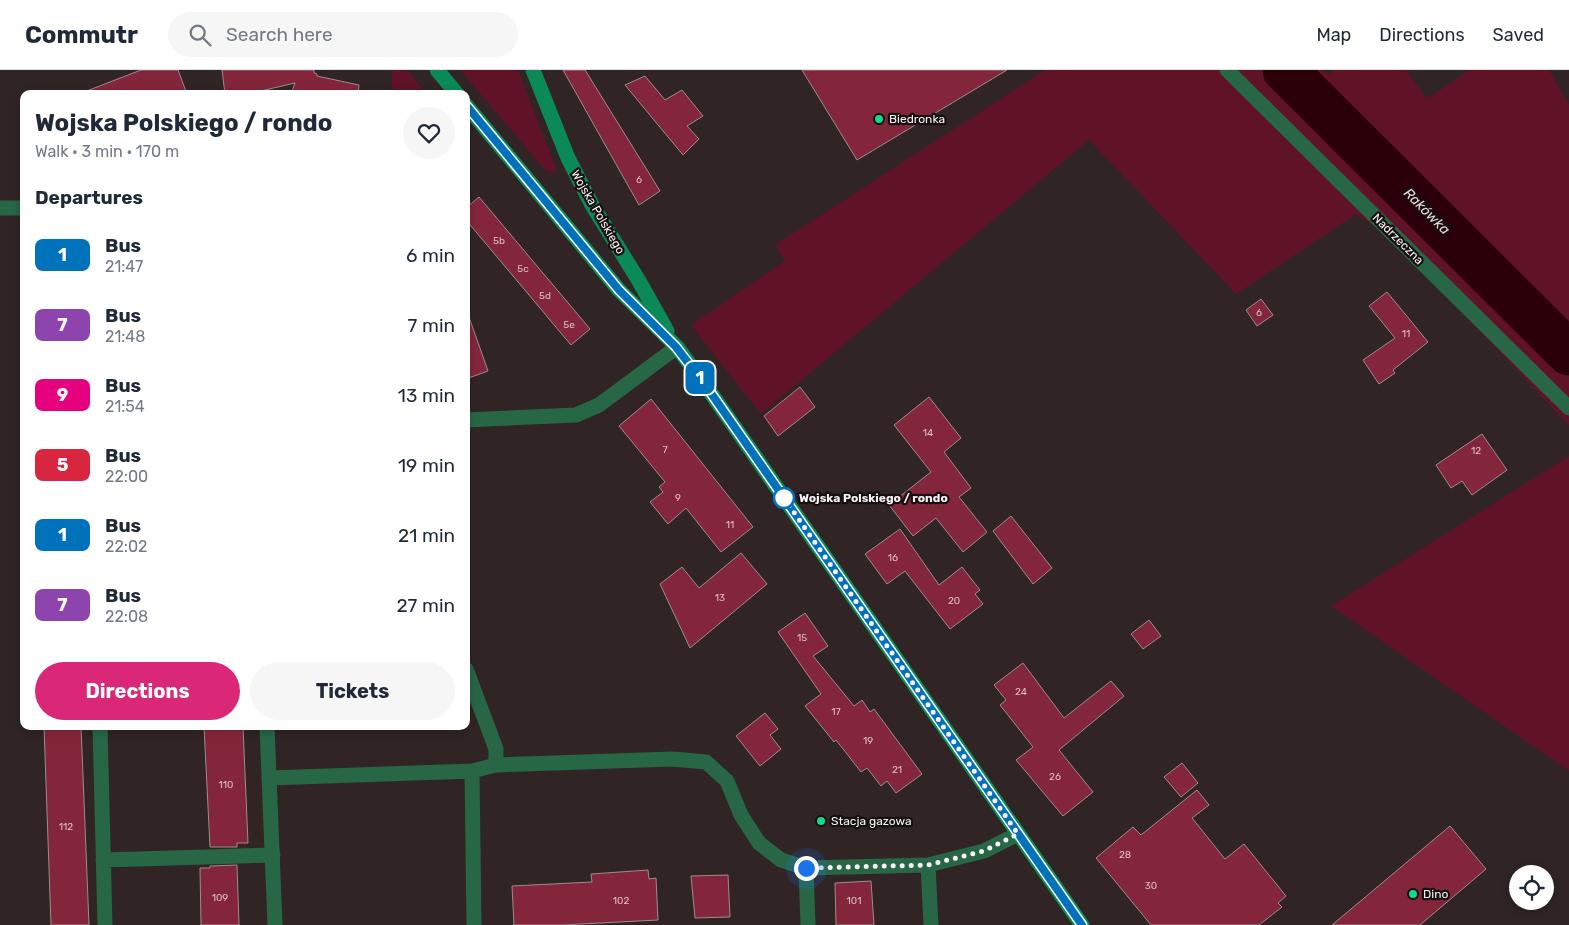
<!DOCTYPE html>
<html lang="en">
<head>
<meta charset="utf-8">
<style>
  :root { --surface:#fff; --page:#f6f6f7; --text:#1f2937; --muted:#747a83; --line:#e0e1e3; --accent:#db2777 }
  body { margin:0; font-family:Rubik,sans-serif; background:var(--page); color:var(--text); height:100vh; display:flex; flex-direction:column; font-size:19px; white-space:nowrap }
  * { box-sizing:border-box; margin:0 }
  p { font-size:16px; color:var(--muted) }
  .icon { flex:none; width:28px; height:28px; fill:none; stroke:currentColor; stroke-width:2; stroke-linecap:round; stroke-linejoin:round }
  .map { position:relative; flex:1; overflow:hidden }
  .sheet { position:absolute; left:20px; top:20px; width:450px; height:640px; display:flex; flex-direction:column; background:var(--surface); border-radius:10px; box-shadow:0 2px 8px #0003 }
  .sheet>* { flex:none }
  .badge { padding:0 10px; border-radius:8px; font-size:18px; line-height:32px }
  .tools { position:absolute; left:1509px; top:795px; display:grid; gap:10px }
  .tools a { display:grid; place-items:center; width:45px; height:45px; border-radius:50%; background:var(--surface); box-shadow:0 2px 8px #0003; font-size:25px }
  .you { position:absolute; width:25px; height:25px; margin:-12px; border:4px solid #fff; border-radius:50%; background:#1a73e8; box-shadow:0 0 0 8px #1a73e833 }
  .map>.badge { position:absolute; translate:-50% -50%; box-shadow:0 0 0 2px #fff }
  h2 { padding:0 15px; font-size:19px; line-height:45px }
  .round { display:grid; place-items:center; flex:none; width:52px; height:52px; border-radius:26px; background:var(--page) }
  .headline { display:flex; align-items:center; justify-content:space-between; height:85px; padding:0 15px }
  h1 { font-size:24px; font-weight:700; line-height:38px }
  .action { display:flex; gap:10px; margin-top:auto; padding:10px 15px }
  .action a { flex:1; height:58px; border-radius:30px; background:var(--accent); color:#fff; font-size:20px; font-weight:700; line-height:58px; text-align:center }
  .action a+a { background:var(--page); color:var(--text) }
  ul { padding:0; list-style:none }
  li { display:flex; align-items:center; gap:15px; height:70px; padding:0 15px }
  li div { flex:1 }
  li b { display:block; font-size:19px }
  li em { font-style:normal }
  li .badge { min-width:55px; font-weight:700; text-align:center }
  header { display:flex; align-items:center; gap:30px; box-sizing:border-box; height:70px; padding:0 25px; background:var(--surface); border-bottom:1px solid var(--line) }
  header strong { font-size:24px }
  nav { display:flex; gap:28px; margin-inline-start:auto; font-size:18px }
  .search { width:350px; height:45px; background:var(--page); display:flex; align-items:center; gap:12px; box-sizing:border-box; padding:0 18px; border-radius:28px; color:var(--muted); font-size:19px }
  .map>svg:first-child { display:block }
</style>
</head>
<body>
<header>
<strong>Commutr</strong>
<div class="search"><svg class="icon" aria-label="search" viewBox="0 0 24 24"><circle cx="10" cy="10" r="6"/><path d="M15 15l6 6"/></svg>Search here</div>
<nav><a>Map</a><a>Directions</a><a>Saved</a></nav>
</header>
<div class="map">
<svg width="1569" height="855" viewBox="0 0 1569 855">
  <rect width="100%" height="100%" fill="#302425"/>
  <path fill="#601326" d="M392 0H407L427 24H392Z
    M460 0H518L555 96 556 103 546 101Z
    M1045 0H1324L1329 5 1334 0H1406L1427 29 1469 0H1549L1569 35V355L1390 167 1356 144 1236 224 1089 70 761 344 691 255 785 191 775 175Z
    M1569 386V701L1331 536Z"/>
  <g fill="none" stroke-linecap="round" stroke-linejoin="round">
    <path stroke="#2b0009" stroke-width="45" d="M1285 0 1569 283"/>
  </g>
  <path fill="#84263b" stroke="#9c8d8e" d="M141 0H178L187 24H84V22Z
    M222 0H314V3L317 4V6L359 15 358 24H291L295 13 248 24H225Z
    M563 0H585L660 121 639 135Z
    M802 0H1007L857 90Z
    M645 6 665 30 682 20 703 46 687 56 699 69 683 85 625 15Z
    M479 127 590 259 571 275 466 150V138Z
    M1387 222 1428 272 1393 300 1395 303 1379 314 1363 290 1395 268 1369 236Z
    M1261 229 1273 245 1257 256 1246 240Z
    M469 247 488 301 466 309V248Z
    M800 317 815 337 778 366 764 346Z
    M929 327 961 368 944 382 971 418 959 427 987 462 963 482 936 448 913 466 889 435 931 402 894 355Z
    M651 329 753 457 721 482 686 438 668 454 650 432 663 422 659 417 665 412 619 356Z
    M1482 364 1507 400 1472 425 1462 411 1451 418 1436 395Z
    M1011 446 1052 498 1033 514 993 461Z
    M900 459 939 515 962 497 980 520 975 524 983 534 950 559 905 501 887 514 865 484Z
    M741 483 767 514 690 578 660 514 682 497 699 518Z
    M805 543 828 576 813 586 854 636 862 630 870 642 874 639 922 704 896 723 887 711 881 716 867 698 861 702 836 670 834 672 805 636 821 624 778 562Z
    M1149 550 1161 566 1143 579 1131 564Z
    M1023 593 1064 648 1111 611 1124 626 1059 680 1093 722 1063 746 1016 690 1033 677 1000 635 1006 630 994 615Z
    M765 643 778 659 770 665 781 679 760 696 736 666Z
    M44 656H81L89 855H51Z
    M204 656H243L248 773H237V777H210Z
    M1182 693 1198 713 1181 727 1164 707Z
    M1197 720 1209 735 1192 748 1225 789 1244 774 1286 826 1278 833 1282 837 1259 855H1151L1096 788 1133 757 1141 765Z
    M1450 756 1486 799 1420 855H1332Z
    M237 795 239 855H201L200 798H210V796Z
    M648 800 649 809 656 808 658 850 562 855H514L512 816 592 812 591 804Z
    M728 805 730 847 695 848 691 806Z
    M871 811 874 855H836L835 813Z"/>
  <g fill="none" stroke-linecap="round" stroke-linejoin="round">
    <path stroke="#276746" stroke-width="15" d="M1227 0 1569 338
      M0 138H24
      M466 350 576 345 599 335 677 277
      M466 599 496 679V695
      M100 656 105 855
      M267 656 275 855
      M472 701 474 855
      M269 708 472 701 496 695 673 689 706 692 727 711 741 745 759 773 781 790 806 798 928 795 984 781 1018 764
      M103 790 273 785
      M928 795 931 855
      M806 798 808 855"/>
    <path stroke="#0b8956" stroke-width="15" d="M437 0 457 24
      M533 0 568 88 592 135 639 211 667 261
      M466 35 619 220 677 277 706 316 1082 855"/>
  </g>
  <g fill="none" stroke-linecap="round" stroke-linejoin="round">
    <defs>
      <path id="line" d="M466 35 619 220 676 277 706 316 1082 855"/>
    </defs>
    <use href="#line" stroke="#fff" stroke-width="11"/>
    <use href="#line" stroke="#0072bc" stroke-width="8"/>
    <path stroke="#f9f1f2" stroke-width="5" stroke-dasharray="0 9" d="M784 428 1018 764 984 781 928 795 806 798"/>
  </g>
  <g fill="#13d98a" stroke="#140f10" stroke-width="2">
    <circle cx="879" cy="49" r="5"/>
    <circle cx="821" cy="751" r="5"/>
    <circle cx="1413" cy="824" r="5"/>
  </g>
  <circle fill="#fff" stroke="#0072bc" stroke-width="2.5" cx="784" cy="428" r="10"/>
  <g text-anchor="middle" stroke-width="4.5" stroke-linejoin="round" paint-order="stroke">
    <g font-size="10" fill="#dcbec4">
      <text x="639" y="113">6</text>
      <text x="499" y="174">5b</text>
      <text x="523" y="202">5c</text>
      <text x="545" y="229">5d</text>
      <text x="1259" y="246">6</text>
      <text x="569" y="258">5e</text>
      <text x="1406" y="267">11</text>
      <text x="928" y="366">14</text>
      <text x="665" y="383">7</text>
      <text x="1476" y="384">12</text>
      <text x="678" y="431">9</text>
      <text x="730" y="458">11</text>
      <text x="893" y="491">16</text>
      <text x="720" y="531">13</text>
      <text x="954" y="534">20</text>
      <text x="802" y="571">15</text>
      <text x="1021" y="625">24</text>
      <text x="836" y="645">17</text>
      <text x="868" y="674">19</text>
      <text x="897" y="703">21</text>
      <text x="1055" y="710">26</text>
      <text x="226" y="718">110</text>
      <text x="66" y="760">112</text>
      <text x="1125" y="788">28</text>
      <text x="1151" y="819">30</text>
      <text x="220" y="831">109</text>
      <text x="621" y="834">102</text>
      <text x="854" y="834">101</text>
    </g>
    <g font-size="12" fill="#f9f1f2" stroke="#140f10" text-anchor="start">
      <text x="889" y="53">Biedronka</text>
      <text x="831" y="755">Stacja gazowa</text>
      <text x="1423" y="828">Dino</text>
    </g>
    <g font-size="12" fill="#f9f1f2" stroke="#140f10">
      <text transform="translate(598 142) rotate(60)" y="4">Wojska Polskiego</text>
      <text transform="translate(1398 169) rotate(45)" y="4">Nadrzeczna</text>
    </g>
    <g font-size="12" font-weight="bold" fill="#f9f1f2" stroke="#140f10" text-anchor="start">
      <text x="799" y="432">Wojska Polskiego / rondo</text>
    </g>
    <g font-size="14" font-style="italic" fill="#f1d5d7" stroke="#140f10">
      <text transform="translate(1427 141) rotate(45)" y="5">Rakówka</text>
    </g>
  </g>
</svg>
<div class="tools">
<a><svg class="icon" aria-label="locate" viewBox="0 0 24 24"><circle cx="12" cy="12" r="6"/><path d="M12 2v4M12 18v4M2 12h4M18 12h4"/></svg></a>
</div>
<div class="you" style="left:806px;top:798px"></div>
<b class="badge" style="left:700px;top:308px;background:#0072bc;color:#fff">1</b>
<section class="sheet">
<div class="headline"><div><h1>Wojska Polskiego / rondo</h1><p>Walk · 3 min · 170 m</p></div><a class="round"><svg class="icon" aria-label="heart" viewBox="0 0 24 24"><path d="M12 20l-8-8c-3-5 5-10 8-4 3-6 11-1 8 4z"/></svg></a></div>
<h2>Departures</h2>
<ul>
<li><span class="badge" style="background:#0072bc;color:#fff">1</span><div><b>Bus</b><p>21:47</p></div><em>6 min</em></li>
<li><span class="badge" style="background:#8e44ad;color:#fff">7</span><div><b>Bus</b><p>21:48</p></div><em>7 min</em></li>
<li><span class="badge" style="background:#e6007e;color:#fff">9</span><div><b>Bus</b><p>21:54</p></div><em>13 min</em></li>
<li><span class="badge" style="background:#d7263d;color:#fff">5</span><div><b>Bus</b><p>22:00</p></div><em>19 min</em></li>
<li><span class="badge" style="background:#0072bc;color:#fff">1</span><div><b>Bus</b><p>22:02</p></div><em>21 min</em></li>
<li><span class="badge" style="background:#8e44ad;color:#fff">7</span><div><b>Bus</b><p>22:08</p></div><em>27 min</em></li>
</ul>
<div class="action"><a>Directions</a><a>Tickets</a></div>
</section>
</div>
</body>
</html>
